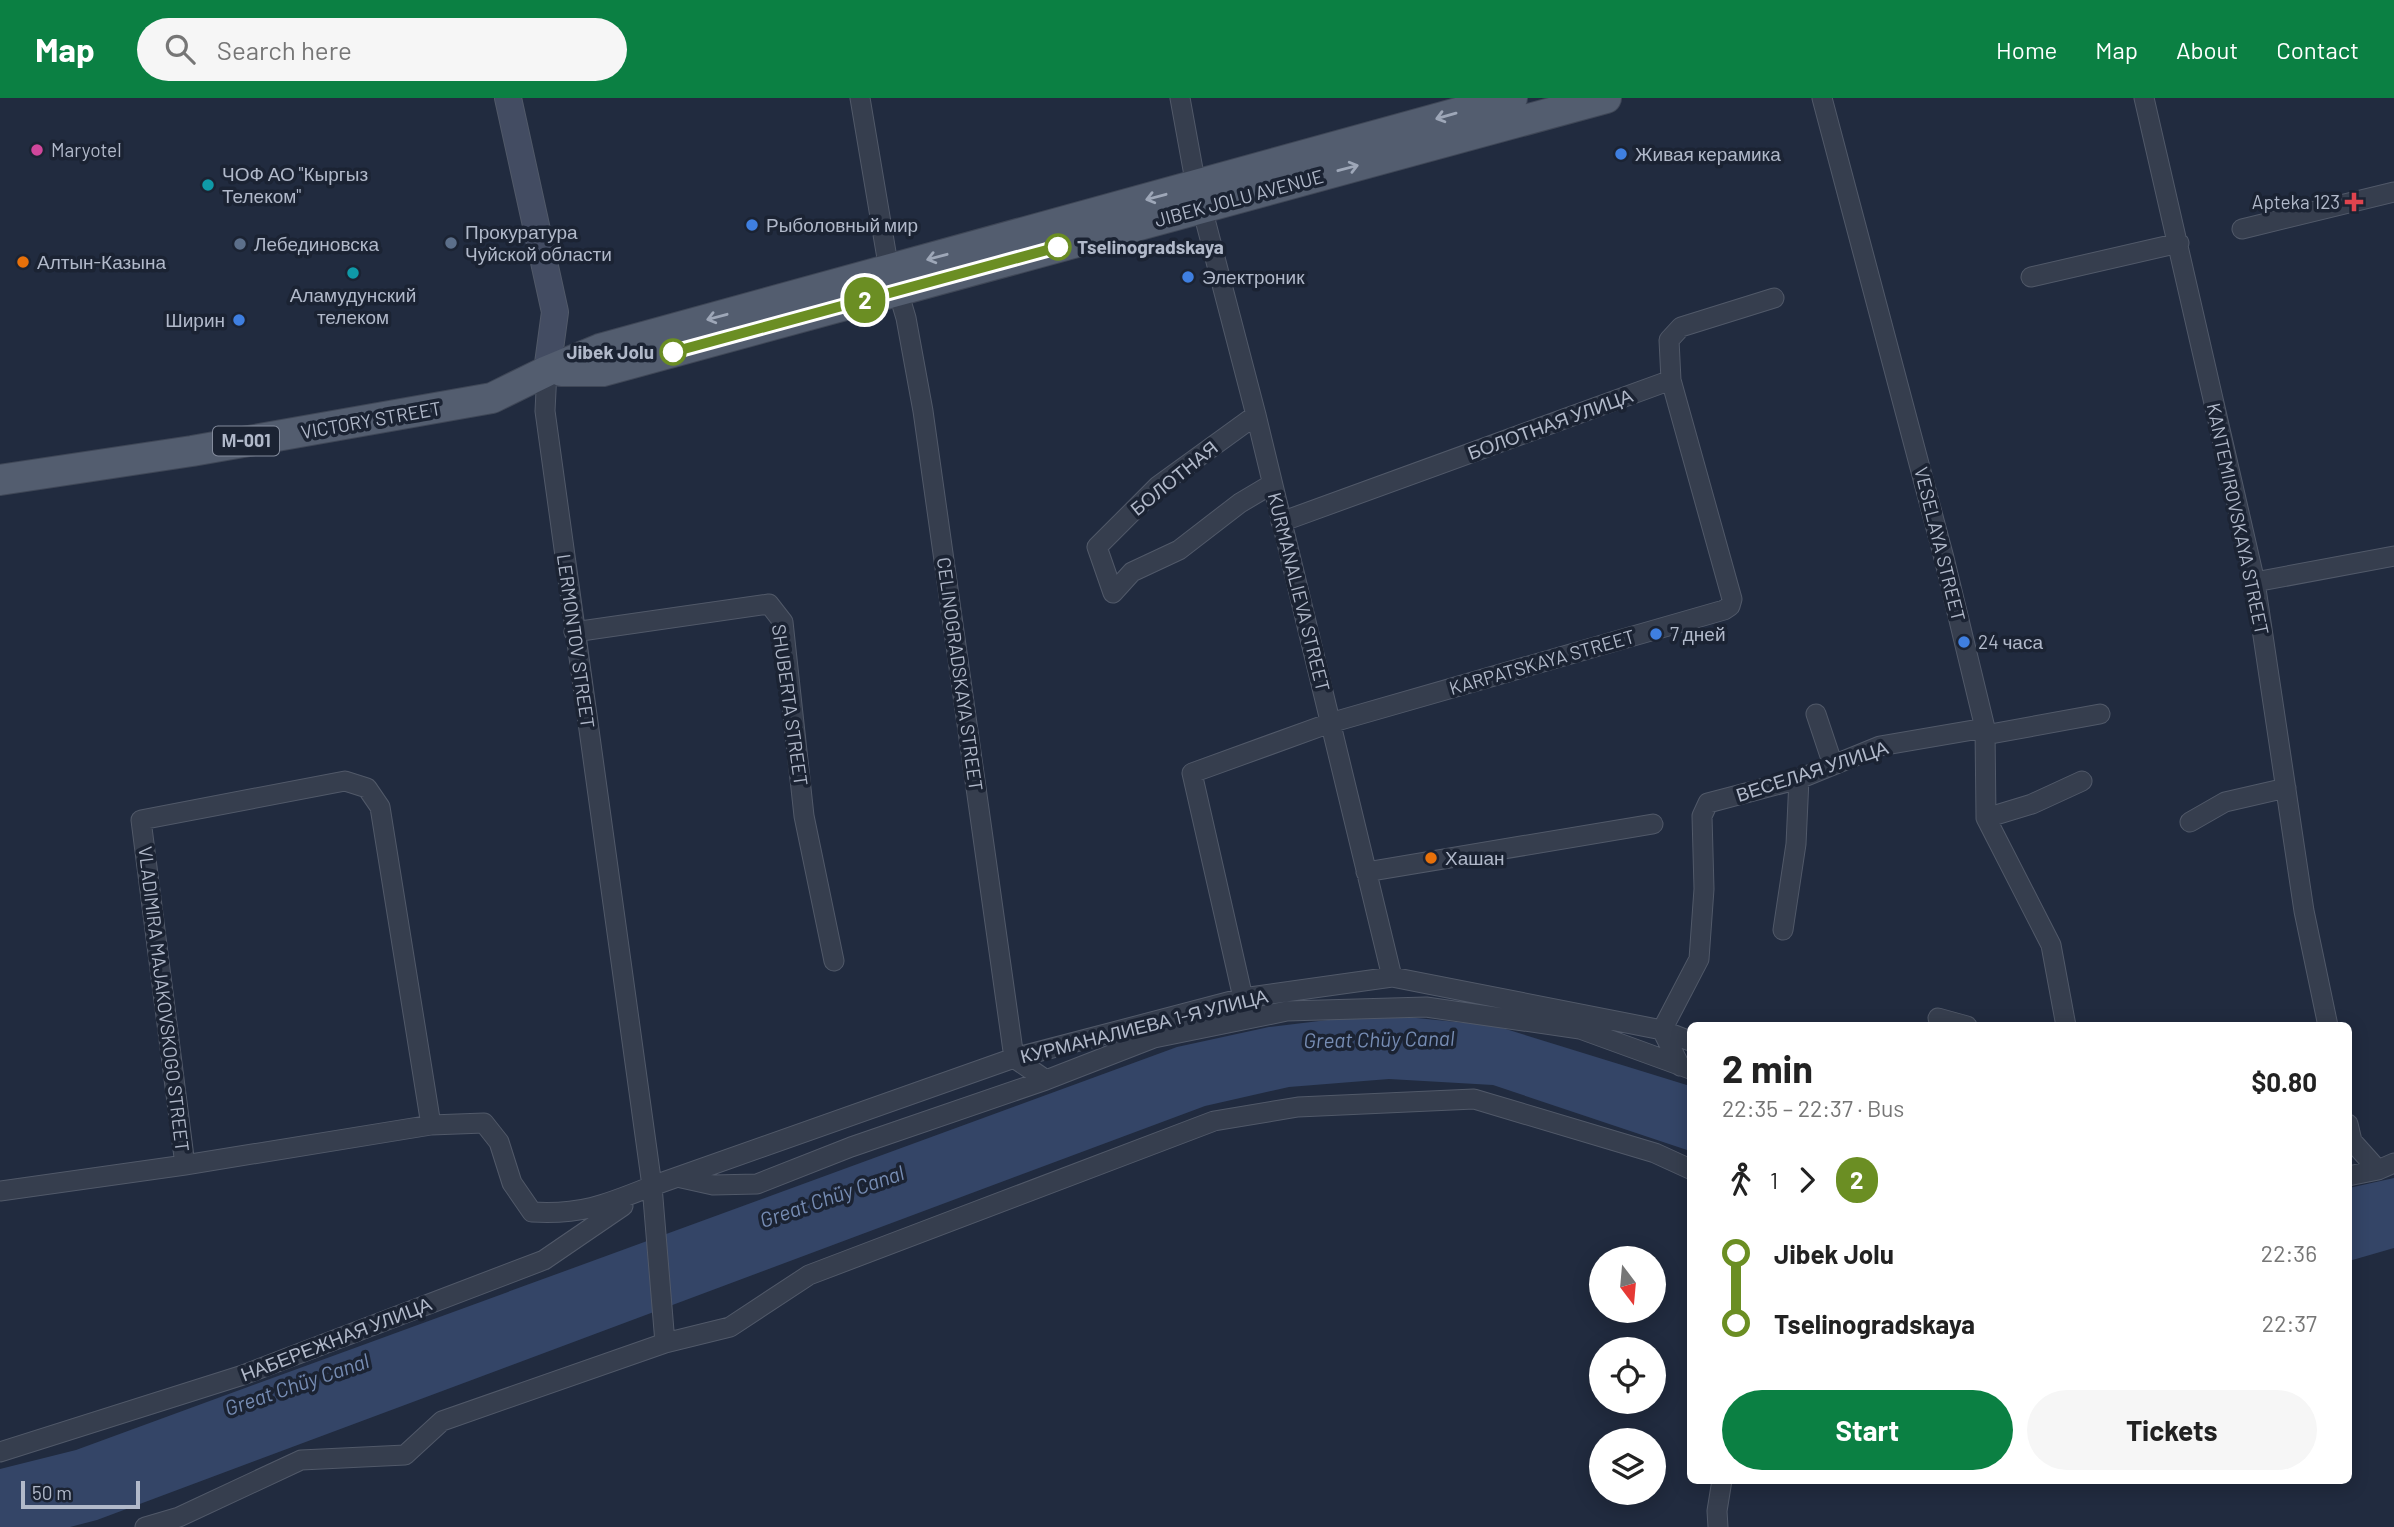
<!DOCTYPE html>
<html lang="en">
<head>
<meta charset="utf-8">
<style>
  :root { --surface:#fff; --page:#f6f6f6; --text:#222; --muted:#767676; --accent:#0b8043 }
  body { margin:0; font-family:Barlow,sans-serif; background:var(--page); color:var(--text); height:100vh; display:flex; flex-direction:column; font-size:26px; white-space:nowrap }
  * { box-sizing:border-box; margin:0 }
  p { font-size:23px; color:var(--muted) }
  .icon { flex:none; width:38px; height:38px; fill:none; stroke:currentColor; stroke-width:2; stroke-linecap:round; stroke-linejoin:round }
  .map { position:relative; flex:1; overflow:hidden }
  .panel { position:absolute; left:1687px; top:924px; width:665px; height:462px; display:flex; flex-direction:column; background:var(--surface); border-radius:10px; box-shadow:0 4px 18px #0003 }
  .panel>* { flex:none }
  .badge { padding:0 14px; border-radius:23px; font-size:24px; line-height:46px }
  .needle { width:46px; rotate:164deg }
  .buttons { position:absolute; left:1589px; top:1148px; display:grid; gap:14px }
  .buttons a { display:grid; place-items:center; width:77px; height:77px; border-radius:50%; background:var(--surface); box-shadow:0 4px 18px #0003; font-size:35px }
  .scale { position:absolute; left:21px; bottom:18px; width:119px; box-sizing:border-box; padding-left:7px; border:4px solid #b1b9ca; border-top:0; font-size:19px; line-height:24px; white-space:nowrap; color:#b1b9ca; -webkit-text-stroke:5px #1b2333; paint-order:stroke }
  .map>.badge { position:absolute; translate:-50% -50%; box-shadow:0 0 0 4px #fff }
  .legs { display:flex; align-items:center; gap:10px; height:77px; padding:0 35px; font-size:23px }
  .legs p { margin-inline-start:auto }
  .overview { display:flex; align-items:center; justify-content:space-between; height:119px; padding:0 35px }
  h1 { font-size:38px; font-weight:700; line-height:52px }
  .button { display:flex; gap:14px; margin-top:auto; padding:14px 35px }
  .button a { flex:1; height:80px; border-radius:42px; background:var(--accent); color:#fff; font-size:28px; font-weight:700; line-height:80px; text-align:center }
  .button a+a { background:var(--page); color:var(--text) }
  ul { padding:0 35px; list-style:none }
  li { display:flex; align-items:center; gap:24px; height:70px; font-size:26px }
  li i { display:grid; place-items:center; width:10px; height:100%; margin:0 9px; background:currentColor }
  li i::after { content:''; width:18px; height:18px; margin:-9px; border:5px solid; border-radius:50%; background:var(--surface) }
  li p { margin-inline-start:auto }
  li:first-child i { background:linear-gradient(#0000 50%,currentColor 0) }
  li:last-child i { background:linear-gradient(currentColor 50%,#0000 0) }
  header { display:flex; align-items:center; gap:42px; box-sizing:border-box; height:98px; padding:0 35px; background:var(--accent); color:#fff }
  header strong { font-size:33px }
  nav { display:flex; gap:38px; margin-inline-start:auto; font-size:24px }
  .search { width:490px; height:63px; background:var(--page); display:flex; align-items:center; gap:18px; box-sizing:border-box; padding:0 24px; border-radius:38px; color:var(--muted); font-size:26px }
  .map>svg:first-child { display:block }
</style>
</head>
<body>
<header>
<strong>Map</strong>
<div class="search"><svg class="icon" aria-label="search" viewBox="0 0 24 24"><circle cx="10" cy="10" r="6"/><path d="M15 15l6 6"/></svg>Search here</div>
<nav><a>Home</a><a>Map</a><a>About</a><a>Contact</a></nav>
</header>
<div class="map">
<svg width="2394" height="1429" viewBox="0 0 2394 1429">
  <rect width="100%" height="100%" fill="#212b3f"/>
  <path fill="#344567" d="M1377 916 1496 928 1690 988V1053L1493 987 1389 981 1289 989 1205 1008 97 1422 70 1429H0V1371L76 1352 1177 949 1269 929Z
    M2394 1080V1150L2349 1163V1090Z"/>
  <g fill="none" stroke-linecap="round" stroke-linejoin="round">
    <defs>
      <path id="minor" d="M860 0 889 172
        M1180 0 1196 88
        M1822 0 1944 460 1985 630 1986 720 2051 847 2066 928
        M2144 0 2255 484 2304 813 2328 928
        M1202 110 1256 317 1392 879
        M2242 131 2394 94
        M2031 179 2179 145
        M898 193 906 220 923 313 1014 960 1046 982
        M547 273 545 313 652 1088 665 1245
        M1256 317 1158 388 1097 449 1113 495 1132 474 1179 452 1240 405 1272 386
        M1281 424 1671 282 1669 242 1681 229 1774 200
        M2255 484 2394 458
        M574 534 769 506 783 524 804 718 834 863
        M1816 616 1833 667
        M1985 637 2100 616
        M1986 720 2032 706 2082 683
        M2190 724 2225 704 2286 690
        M1366 774 1653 726
        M1783 832 1796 746 1799 681
        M1243 900 1192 675 1330 625 1724 512 1730 508 1732 501 1671 282
        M1938 920 1967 928
        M1680 968 1662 932 1699 861 1704 791 1702 718 1708 705 1799 681 1880 648 1985 630
        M2348 1026 2352 1043 2378 1072
        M185 1067 141 722 345 683 367 690 380 709 431 1027
        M2348 1078 2378 1072 2394 1065
        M677 1079 713 1087 757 1086 851 1049 1046 982 1154 940 1287 913 1426 909 1580 931 1690 971
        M0 1093 185 1067 431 1027 484 1025 499 1044 512 1085 532 1114C582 1117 607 1106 652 1088L1014 960 1243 900 1392 879 1662 932 1690 943
        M0 1354 243 1277 544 1162 623 1108
        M145 1429 179 1419 301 1362 405 1357 442 1323 665 1245 730 1229 809 1177 1214 1023 1298 1009 1474 1001 1655 1055 1690 1071
        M1718 1429 1717 1413 1722 1382"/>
      <path id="secondary" d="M508 0 555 214 547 273"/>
      <path id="primary" d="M561 273H603L1606 0
        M0 382 192 353 492 300 547 273 600 251 1512 0"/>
    </defs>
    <use href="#minor" stroke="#515969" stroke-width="21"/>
    <use href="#secondary" stroke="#515969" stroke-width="28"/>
    <use href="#primary" stroke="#3f4757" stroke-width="32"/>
    <use href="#minor" stroke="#363e4e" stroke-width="19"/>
    <use href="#secondary" stroke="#434c62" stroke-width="26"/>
    <use href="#primary" stroke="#535d6f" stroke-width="30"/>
  </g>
  <defs><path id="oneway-shaft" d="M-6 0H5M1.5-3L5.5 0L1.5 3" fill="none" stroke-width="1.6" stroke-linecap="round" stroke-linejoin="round" transform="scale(1.75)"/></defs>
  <g stroke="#9ea7b8">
    <use href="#oneway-shaft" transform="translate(1446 18) rotate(164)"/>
    <use href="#oneway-shaft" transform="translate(1348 70) rotate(-15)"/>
    <use href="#oneway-shaft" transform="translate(1156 99) rotate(165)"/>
    <use href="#oneway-shaft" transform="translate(937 159) rotate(165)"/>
    <use href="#oneway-shaft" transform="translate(717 219) rotate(165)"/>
  </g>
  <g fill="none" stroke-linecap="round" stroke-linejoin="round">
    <defs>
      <path id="line-1" d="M673 254 1058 149"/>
    </defs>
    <use href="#line-1" stroke="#fff" stroke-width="16"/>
    <use href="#line-1" stroke="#6b8e23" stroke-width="10"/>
  </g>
  <circle fill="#d1479c" stroke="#1b2333" stroke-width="2.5" cx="37" cy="52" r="7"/>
  <g fill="#3f7fe0" stroke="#1b2333" stroke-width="2.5">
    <circle cx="1621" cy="56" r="7"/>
    <circle cx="752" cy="127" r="7"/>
    <circle cx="1188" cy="179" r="7"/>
    <circle cx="239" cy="222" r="7"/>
    <circle cx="1656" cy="536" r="7"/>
    <circle cx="1964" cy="544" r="7"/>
  </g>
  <g fill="#0f9aa8" stroke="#1b2333" stroke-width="2.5">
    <circle cx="208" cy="87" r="7"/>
    <circle cx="353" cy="175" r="7"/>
  </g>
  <path fill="#e0444e" stroke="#1b2333" stroke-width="2.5" d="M2350.5 93.5h7v7h7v7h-7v7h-7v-7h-7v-7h7z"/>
  <g fill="#5c6f8a" stroke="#1b2333" stroke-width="2.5">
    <circle cx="451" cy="145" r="7"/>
    <circle cx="240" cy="146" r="7"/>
  </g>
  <g fill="#fff" stroke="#6b8e23" stroke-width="3.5">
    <circle cx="1058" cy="149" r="12"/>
    <circle cx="673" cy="254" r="12"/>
  </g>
  <g fill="#e8710a" stroke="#1b2333" stroke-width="2.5">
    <circle cx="23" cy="164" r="7"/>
    <circle cx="1431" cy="760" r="7"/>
  </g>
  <g text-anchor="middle" stroke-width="7" stroke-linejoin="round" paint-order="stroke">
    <rect fill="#1b2333" stroke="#848c9d" stroke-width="2" x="213" y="328.5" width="66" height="29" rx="5"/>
    <g font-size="18" font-weight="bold" fill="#b1b9ca">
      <text x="246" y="349">М-001</text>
    </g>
    <g font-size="19" fill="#b1b9ca" stroke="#1b2333" text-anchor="start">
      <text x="51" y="59">Maryotel</text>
      <text x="1635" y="63">Живая керамика</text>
      <text x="222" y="83">ЧОФ АО "Кыргыз<tspan x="222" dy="22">Телеком"</tspan></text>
      <text x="2340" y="111" text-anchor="end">Apteka 123</text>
      <text x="766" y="134">Рыболовный мир</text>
      <text x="465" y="141">Прокуратура<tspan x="465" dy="22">Чуйской области</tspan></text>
      <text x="254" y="153">Лебединовска</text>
      <text x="37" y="171">Алтын-Казына</text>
      <text x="1202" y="186">Электроник</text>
      <text x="353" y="204" text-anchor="middle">Аламудунский<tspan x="353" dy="22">телеком</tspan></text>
      <text x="225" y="229" text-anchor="end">Ширин</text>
      <text x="1670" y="543">7 дней</text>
      <text x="1978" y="551">24 часа</text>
      <text x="1445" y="767">Хашан</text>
    </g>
    <g font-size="19" fill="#b1b9ca" stroke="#1b2333">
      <text transform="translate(1239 100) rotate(-15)" y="7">JIBEK JOLU AVENUE</text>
      <text transform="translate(371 322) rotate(-10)" y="7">VICTORY STREET</text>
      <text transform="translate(1550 326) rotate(-20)" y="7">БОЛОТНАЯ УЛИЦА</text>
      <text transform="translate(1174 380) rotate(-39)" y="7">БОЛОТНАЯ</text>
      <text transform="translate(2238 421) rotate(78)" y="7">KANTEMIROVSKAYA STREET</text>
      <text transform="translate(1940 446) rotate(76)" y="7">VESELAYA STREET</text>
      <text transform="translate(1299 494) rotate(76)" y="7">KURMANALIEVA STREET</text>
      <text transform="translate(576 543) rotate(82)" y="7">LERMONTOV STREET</text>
      <text transform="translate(1542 564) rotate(-16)" y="7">KARPATSKAYA STREET</text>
      <text transform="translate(960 576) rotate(82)" y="7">CELINOGRADSKAYA STREET</text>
      <text transform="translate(790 607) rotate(82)" y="7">SHUBERTA STREET</text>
      <text transform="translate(1812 673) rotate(-18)" y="7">ВЕСЕЛАЯ УЛИЦА</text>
      <text transform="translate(164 901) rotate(83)" y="7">VLADIMIRA MAJAKOVSKOGO STREET</text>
      <text transform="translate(1144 928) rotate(-14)" y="7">КУРМАНАЛИЕВА 1-Я УЛИЦА</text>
      <text transform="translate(336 1241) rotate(-21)" y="7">НАБЕРЕЖНАЯ УЛИЦА</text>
    </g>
    <g font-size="19" font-weight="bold" fill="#b1b9ca" stroke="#1b2333" text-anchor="start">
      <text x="1077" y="156">Tselinogradskaya</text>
      <text x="654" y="261" text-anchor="end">Jibek Jolu</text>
    </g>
    <g font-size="21" font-style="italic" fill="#768cb3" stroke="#1b2333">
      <text transform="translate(1379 942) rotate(-1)" y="7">Great Chüy Canal</text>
      <text transform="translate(832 1099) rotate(-19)" y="7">Great Chüy Canal</text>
      <text transform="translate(297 1287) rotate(-19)" y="7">Great Chüy Canal</text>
    </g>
  </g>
</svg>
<div class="buttons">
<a><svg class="needle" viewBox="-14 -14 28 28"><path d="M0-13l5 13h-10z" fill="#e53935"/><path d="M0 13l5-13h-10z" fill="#767676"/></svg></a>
<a><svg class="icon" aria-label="locate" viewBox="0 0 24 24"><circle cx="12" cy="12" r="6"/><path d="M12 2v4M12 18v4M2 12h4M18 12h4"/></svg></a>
<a><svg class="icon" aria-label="layers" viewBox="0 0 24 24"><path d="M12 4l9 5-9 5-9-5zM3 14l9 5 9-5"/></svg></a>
</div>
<div class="scale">50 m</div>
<b class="badge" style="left:865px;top:202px;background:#6b8e23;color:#fff">2</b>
<section class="panel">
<div class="overview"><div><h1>2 min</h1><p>22:35 – 22:37 · Bus</p></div><b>$0.80</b></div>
<div class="legs"><svg class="icon" aria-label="walk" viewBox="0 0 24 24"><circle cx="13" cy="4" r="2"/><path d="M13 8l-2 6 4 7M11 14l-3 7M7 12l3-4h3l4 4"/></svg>1<svg class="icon" aria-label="forward" viewBox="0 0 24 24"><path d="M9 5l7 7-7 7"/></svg><b class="badge" style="background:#6b8e23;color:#fff">2</b></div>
<ul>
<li><i style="color:#6b8e23"></i><b>Jibek Jolu</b><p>22:36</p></li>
<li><i style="color:#6b8e23"></i><b>Tselinogradskaya</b><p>22:37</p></li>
</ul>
<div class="button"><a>Start</a><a>Tickets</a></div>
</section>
</div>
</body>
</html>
